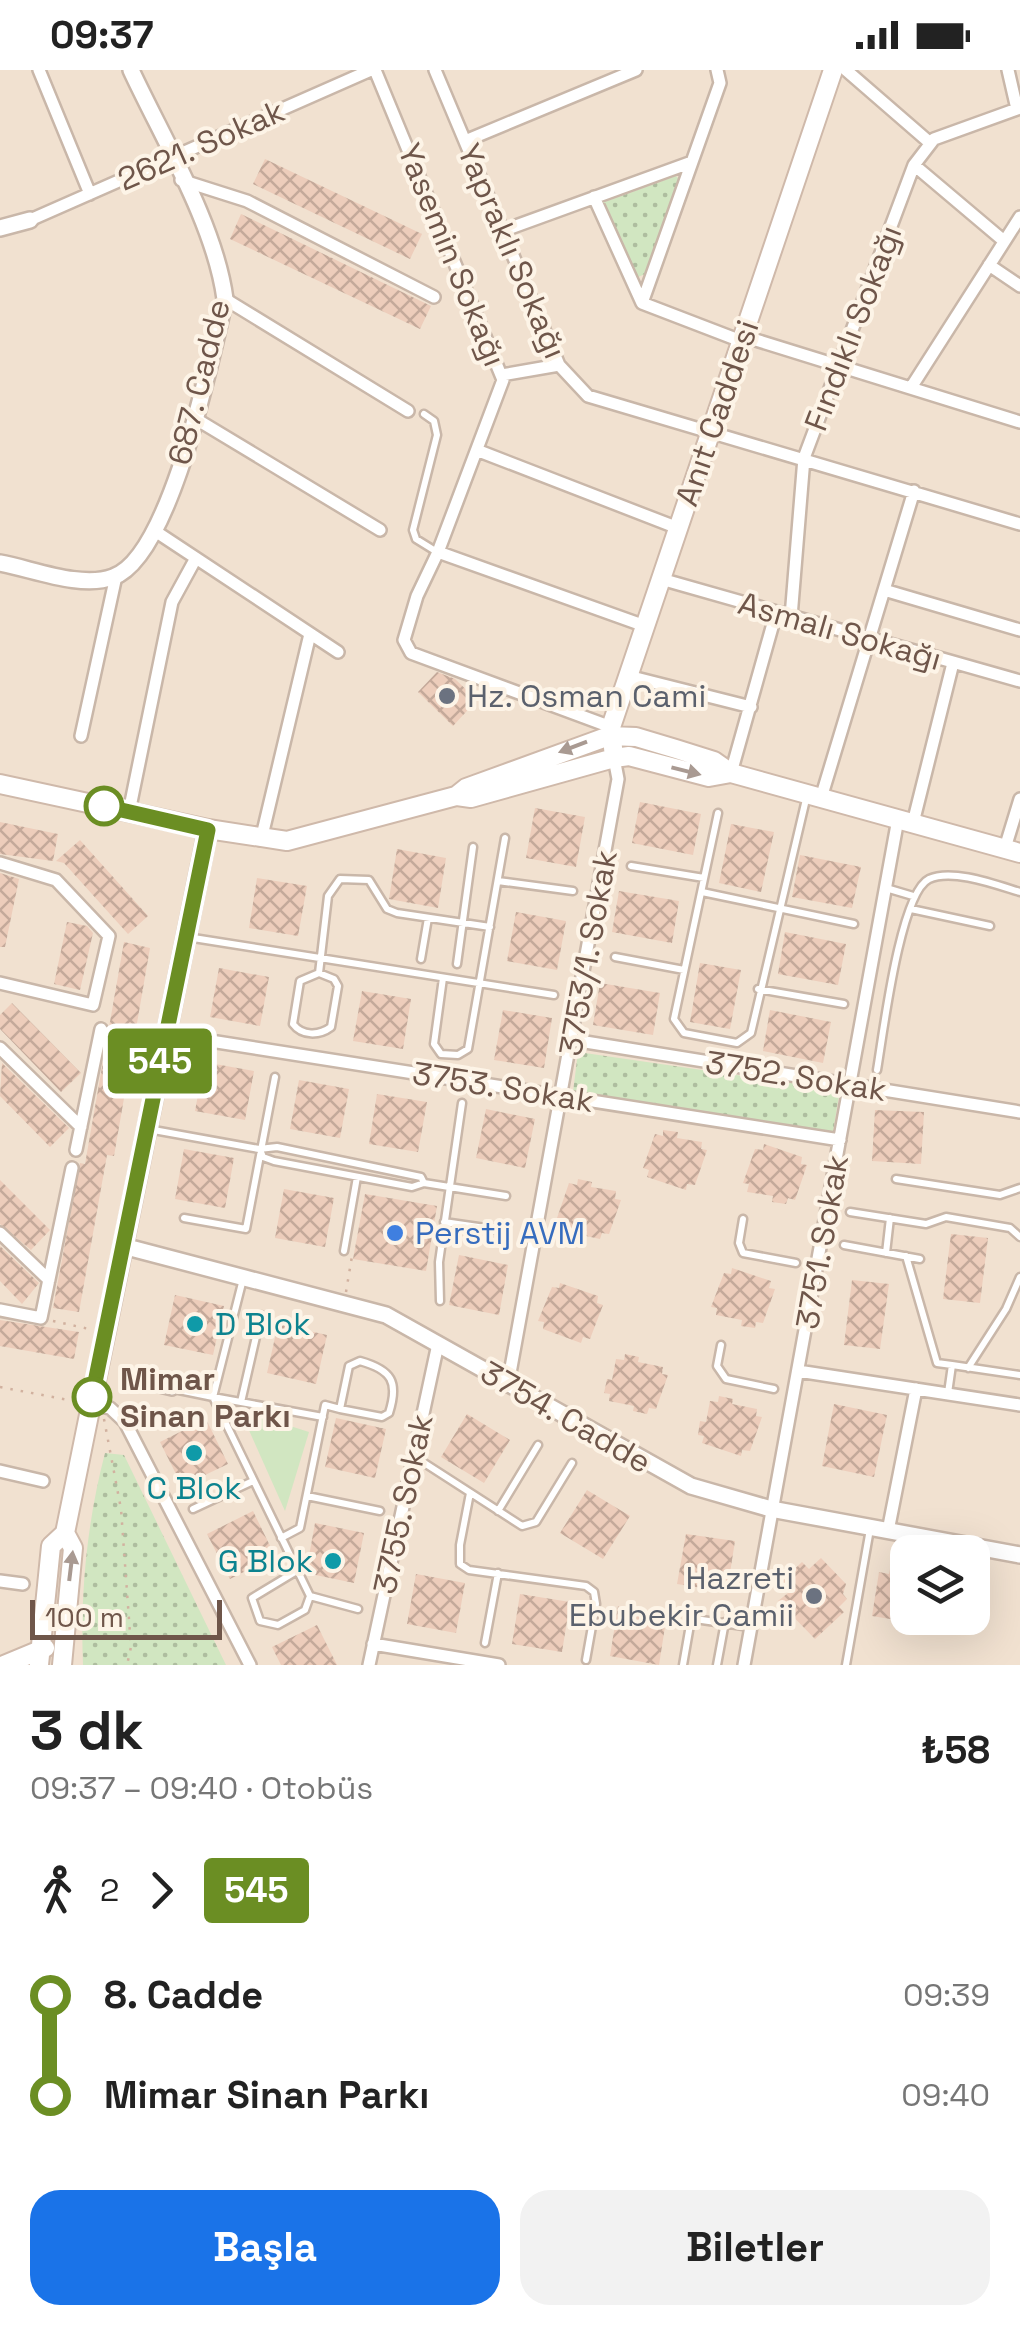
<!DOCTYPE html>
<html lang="tr">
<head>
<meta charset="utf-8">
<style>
  :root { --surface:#fff; --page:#f2f2f2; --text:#222; --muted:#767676; --accent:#1a73e8 }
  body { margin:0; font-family:"Space Grotesk",sans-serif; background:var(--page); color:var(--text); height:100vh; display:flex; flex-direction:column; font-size:38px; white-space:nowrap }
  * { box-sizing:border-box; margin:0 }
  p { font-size:32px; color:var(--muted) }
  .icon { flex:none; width:55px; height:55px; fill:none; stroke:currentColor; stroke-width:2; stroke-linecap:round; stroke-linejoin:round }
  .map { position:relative; height:1595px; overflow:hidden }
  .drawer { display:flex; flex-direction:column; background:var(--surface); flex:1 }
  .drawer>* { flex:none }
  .badge { padding:0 20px; border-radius:8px; font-size:35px; line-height:65px }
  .tools { position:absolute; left:890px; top:1465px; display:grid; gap:20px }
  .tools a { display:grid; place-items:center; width:100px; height:100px; border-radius:20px; background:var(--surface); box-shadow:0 10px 40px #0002; font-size:50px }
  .scale { position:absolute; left:30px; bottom:25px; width:192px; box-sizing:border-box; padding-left:10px; border:5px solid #6f564a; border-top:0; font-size:28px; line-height:35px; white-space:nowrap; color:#6f564a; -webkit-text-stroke:8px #fdf4e7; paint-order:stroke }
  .map>.badge { position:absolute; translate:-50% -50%; box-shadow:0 0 0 5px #fff }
  .legs { display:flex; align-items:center; gap:15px; height:110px; padding:0 30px; font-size:32px }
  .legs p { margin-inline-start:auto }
  .headline { display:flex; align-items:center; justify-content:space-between; height:170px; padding:0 30px }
  h1 { font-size:55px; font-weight:800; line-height:75px }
  .cta { display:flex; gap:20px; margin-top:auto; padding:20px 30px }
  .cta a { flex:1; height:115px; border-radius:30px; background:var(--accent); color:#fff; font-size:40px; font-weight:800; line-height:115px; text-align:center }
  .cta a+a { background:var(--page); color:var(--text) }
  ul { padding:0 30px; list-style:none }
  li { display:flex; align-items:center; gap:35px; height:100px; font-size:38px }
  li i { display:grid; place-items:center; width:15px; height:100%; margin:0 12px; background:currentColor }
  li i::after { content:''; width:25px; height:25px; margin:-12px; border:8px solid; border-radius:50%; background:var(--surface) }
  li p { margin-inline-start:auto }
  li:first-child i { background:linear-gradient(#0000 50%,currentColor 0) }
  li:last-child i { background:linear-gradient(currentColor 50%,#0000 0) }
  .status { display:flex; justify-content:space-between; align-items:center; height:70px; padding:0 50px; background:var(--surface); direction:ltr }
  .status svg { height:28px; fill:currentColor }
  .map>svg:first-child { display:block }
</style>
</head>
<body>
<div class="status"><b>09:37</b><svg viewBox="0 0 49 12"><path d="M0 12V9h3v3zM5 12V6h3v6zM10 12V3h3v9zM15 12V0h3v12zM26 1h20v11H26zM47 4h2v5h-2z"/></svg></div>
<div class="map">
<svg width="1020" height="1595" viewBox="0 0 1020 1595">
  <defs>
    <pattern id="park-dots" width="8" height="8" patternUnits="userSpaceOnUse" patternTransform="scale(2.5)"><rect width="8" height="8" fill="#d1e6c1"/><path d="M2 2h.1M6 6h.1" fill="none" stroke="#aebd9f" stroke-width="1.8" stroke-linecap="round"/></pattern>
    <pattern id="building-cross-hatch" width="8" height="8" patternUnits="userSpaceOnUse" patternTransform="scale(2.5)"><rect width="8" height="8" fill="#edcdbb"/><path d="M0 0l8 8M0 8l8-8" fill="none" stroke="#c4a99a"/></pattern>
  </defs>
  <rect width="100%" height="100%" fill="#faf0e1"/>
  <path fill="#f1e1d0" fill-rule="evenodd" d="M0 0H1020V1595H0ZM908 1482H972V1548H908Z"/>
  <path fill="#d1e6c1" d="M240 1340 309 1362 285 1441Z"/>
  <path fill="url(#park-dots)" d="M676 106 680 110 645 204 636 208 602 133Z
    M578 982 840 1020 833 1062 573 1022Z
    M105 1383 124 1385 226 1595H83C80 1524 87 1452 105 1383Z"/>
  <path fill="url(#building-cross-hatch)" d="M265 89 422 164 410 189 253 114Z
    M241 144 431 236 420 259 230 169Z
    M437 602 455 609 477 630 453 656 418 622Z
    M640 732 701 744 693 785 632 773Z
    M535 738 585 747 576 797 526 788Z
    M0 752 58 764 53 791 0 784Z
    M731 754 774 762 761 822 719 813Z
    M80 770 148 846 128 864 64 793 56 791Z
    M397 779 446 788 438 838 389 829Z
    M800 785 861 797 852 838 792 827Z
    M0 803 19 809 5 877H0Z
    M257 808 307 816 298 866 249 858Z
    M619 821 679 831 672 873 612 862Z
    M516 842 566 851 557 900 507 891Z
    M67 852 87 856 93 863 80 920 54 914Z
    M785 862 846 874 838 915 778 904Z
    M124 872 150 878 114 1086 107 1085 79 1242 53 1238 80 1093 85 1094Z
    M700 893 741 900 730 959 690 952Z
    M219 898 269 907 260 956 210 947Z
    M600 913 660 923 653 965 593 955Z
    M362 921 411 929 403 979 353 971Z
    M12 933 81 1003 61 1022 0 959V945Z
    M503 940 552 948 544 998 494 990Z
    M770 940 831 952 823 993 763 981Z
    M204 992 254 1001 245 1050 195 1041Z
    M2 993 69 1058 50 1077 0 1026Z
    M299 1010 349 1019 340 1068 290 1059Z
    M377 1024 427 1032 418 1082 369 1074Z
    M486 1039 535 1049 525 1098 476 1088Z
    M875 1040 924 1042 921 1094 872 1091Z
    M663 1060 678 1062 677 1068 702 1072 701 1079 707 1080 695 1115 687 1114 686 1120 647 1107 649 1100 643 1098 655 1064 663 1066Z
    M764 1074 802 1087 801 1094 807 1095 795 1130 788 1128 786 1134 772 1132 773 1126 747 1122 749 1114 743 1113 755 1079 763 1080Z
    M184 1079 234 1088 225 1138 175 1129Z
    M578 1109 592 1112 591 1117 616 1121 615 1129 621 1130 609 1164 602 1163 600 1169 586 1166 587 1161 562 1156 563 1149 557 1148 569 1113 577 1115Z
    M0 1110 50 1160 31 1180 0 1154Z
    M284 1119 334 1128 325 1177 275 1168Z
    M365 1124 437 1136 426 1201 353 1189Z
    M951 1164 988 1168 980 1233 943 1229Z
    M0 1176 39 1213 22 1234 0 1211Z
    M459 1185 508 1195 499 1245 449 1235Z
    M732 1198 771 1211 769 1218 775 1219 763 1253 756 1252 755 1258 741 1256 742 1250 716 1245 717 1238 711 1237 724 1203 731 1204Z
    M852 1210 889 1214 880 1279 844 1275Z
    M560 1213 598 1226 597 1233 603 1235 590 1269 583 1267 581 1273 543 1259 544 1252 538 1251 552 1217 559 1218Z
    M175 1225 224 1236 213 1285 164 1275Z
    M0 1250 79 1262 74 1289 0 1276Z
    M278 1254 327 1265 316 1314 267 1303Z
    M625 1284 639 1287 638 1292 663 1297 662 1304 668 1305 656 1339 649 1338 647 1344 633 1341 634 1336 609 1331 610 1324 604 1323 607 1309 612 1310 616 1289 624 1290Z
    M719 1326 733 1329 732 1334 757 1339 756 1346 762 1347 750 1381 742 1380 741 1386 702 1373 704 1366 698 1365 700 1351 706 1352 710 1331 718 1332Z
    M834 1334 887 1345 874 1407 822 1396Z
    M467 1344 510 1370 484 1413 441 1387Z
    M336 1348 386 1359 375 1408 325 1397Z
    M206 1349 228 1394 182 1416 160 1372Z
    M587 1420 630 1446 603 1489 560 1463Z
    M253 1441 275 1486 230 1509 207 1464Z
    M315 1453 364 1463 354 1513 306 1503Z
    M686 1464 735 1471 727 1522 677 1514Z
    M821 1488 846 1514 843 1524 847 1529 839 1537 844 1542 815 1569 778 1531 788 1523 779 1514 802 1492 809 1499Z
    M890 1499 908 1502V1552L872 1546 879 1502 889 1504Z
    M416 1504 465 1513 456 1563 407 1554Z
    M520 1524 570 1532 562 1582 512 1574Z
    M618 1536 667 1544 659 1595 610 1586Z
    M317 1555 337 1595H281L272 1577Z"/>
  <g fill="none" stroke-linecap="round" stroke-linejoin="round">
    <defs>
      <path id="service" d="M424 344 434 351 437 365 413 460 416 469 437 482
        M718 743 674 949 684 963 737 973 751 963 807 725
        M631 796 704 808
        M498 811 573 821
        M886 818 913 826
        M702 822 854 854
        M911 839 990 856
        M187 867 554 925
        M615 887 684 900
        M421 889 428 848
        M457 894 473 777
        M319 903 328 826 340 809 369 810 387 839 397 843 490 857
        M319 903 334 909 338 916 331 957C319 966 302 966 293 954L300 911Z
        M443 908 434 974 441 984 458 985 468 979 505 768
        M758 919 844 934
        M877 1000C883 965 900 823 929 809 952 798 997 815 1020 822
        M148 1059 259 1079 277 1077 421 1107 424 1113 506 1126
        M260 1080 263 1087 274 1091 412 1117 424 1113
        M896 1109 1000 1125 1020 1118
        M850 1142 926 1154 946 1147 1010 1158 1020 1167
        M184 1148 246 1159 275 1007
        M743 1149 739 1173 743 1183 796 1193
        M444 1152 499 1160
        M844 1175 920 1189
        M344 1181 357 1107
        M886 1183 890 1148
        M906 1186 937 1293 952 1295
        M243 1209 213 1327 323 1347
        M440 1231 439 1192 462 1033
        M721 1275 717 1296 726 1309 774 1319
        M968 1298 1006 1239 1020 1207
        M174 1319 213 1327 310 1526 358 1539
        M948 1323 952 1295 1020 1305
        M241 1332 261 1245
        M415 1387 522 1456 536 1452 572 1393
        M470 1423 460 1475V1494L469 1500 586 1516 594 1522 596 1534 586 1590
        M307 1426 380 1441
        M193 1439 253 1411
        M498 1441 538 1375
        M281 1468 300 1458 325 1335 340 1339 349 1296 360 1291C392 1300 399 1312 389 1343L382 1347 340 1339
        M295 1502 252 1528 260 1551 278 1555 305 1540 310 1526
        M485 1573 498 1503
        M683 1595 690 1555 695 1549 750 1557
        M717 1595 725 1552
        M846 1595 870 1459"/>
      <path id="minor" d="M39 0 90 124
        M375 0 503 310 438 482 417 526 404 570 411 583 611 657
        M435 0 559 295 588 326 1020 454
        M846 0 929 72
        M1008 0 1017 39
        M465 71 636 0
        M914 95 1004 171
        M181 110 247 131 434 227
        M594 127 642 233
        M30 150 371 0
        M502 161 692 92
        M989 195 1020 216
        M225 229 408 341
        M642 233 720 13 717 0
        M642 233 741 271
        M743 266 1020 352
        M502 305 559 295
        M912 316 1020 147
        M196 349 380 460
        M479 381 678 458
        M155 461 338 582
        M438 482 645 556
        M661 509 1020 611
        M884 520 1020 560
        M791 547 804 388 914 95 934 69 1020 38
        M628 606 751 637
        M81 666 116 506
        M731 703 776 543
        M821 728 914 421
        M129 742 172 532 196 488
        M913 753 953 593
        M261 770 310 564
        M1005 778 1020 729
        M0 793 56 810 109 866 93 935 0 913
        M166 964 840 1070
        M573 970 1020 1042
        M0 978 81 1057
        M76 1080 101 959
        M0 1163 49 1210
        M0 1240 41 1248 72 1098
        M798 1301 1020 1335
        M135 1310 172 1319
        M508 1314 618 709 614 688
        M90 1334 110 1338 125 1352 250 1595
        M0 1401 43 1411
        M888 1461 916 1319
        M0 1511 23 1514
        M373 1574 499 1595
        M369 1595 438 1274
        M744 1595 898 749"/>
      <path id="tertiary" d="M0 158 30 150
        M0 493C33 499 81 519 113 507 171 487 211 287 225 229 215 154 163 69 131 0
        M123 1176 386 1245 691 1416 771 1439 1020 1485"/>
      <path id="secondary" d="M614 688 611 657 833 0
        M0 714 208 759 287 771 456 726 466 718 609 666 636 667 676 679 714 691 731 703 1020 783
        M457 726 471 728 614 688 629 686 709 707 731 703
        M65 1463 208 759
        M4 1595 45 1578
        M39 1595 51 1476 65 1463 73 1478 62 1595"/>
    </defs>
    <use href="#service" stroke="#c9b7a9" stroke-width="11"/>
    <use href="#minor" stroke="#c9b7a9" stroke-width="16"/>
    <use href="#tertiary" stroke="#c9b7a9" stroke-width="20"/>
    <use href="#secondary" stroke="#cfb9aa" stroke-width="22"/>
    <path stroke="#d1b19f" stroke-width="2.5" stroke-dasharray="2.5 8" stroke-linecap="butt" d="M346 1222 352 1186
      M53 1251 89 1259
      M0 1317 74 1331
      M104 1349 121 1439 131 1577 127 1595"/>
    <use href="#service" stroke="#fff" stroke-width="6"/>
    <use href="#minor" stroke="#fff" stroke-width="11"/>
    <use href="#tertiary" stroke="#fff" stroke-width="15"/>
    <use href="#secondary" stroke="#fff" stroke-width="18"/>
  </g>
  <defs><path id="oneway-solid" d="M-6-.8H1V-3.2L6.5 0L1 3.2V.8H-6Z" transform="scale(2.5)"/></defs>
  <g fill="#a99a92">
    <use href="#oneway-solid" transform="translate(573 677) rotate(159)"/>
    <use href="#oneway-solid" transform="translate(686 701) rotate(14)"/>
    <use href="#oneway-solid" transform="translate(71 1496) rotate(-83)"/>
  </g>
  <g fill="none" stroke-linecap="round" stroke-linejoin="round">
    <defs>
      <path id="line-1" d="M92 1327 208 760 104 736"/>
    </defs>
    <use href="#line-1" stroke="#fff" stroke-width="22"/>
    <use href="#line-1" stroke="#6b8e23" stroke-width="15"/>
  </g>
  <g fill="#6b7280" stroke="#fdf4e7" stroke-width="4">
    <circle cx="447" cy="626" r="10"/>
    <circle cx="814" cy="1526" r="10"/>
  </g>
  <g fill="#fff" stroke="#6b8e23" stroke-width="5">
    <circle cx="104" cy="736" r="18"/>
    <circle cx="92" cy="1327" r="18"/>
  </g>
  <circle fill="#3f7fe0" stroke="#fdf4e7" stroke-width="4" cx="395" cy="1163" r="10"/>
  <g fill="#0f9aa8" stroke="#fdf4e7" stroke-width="4">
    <circle cx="195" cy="1254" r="10"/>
    <circle cx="194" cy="1383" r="10"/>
    <circle cx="333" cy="1491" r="10"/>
  </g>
  <g text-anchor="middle" stroke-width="8" stroke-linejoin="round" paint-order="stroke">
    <g font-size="32" fill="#6f564a" stroke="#fdf4e7">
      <text transform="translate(201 75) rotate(-24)" y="11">2621. Sokak</text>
      <text transform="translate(512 181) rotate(67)" y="11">Yapraklı Sokağı</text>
      <text transform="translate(452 185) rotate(68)" y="11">Yasemin Sokağı</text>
      <text transform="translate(853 258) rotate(-69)" y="11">Fındıklı Sokağı</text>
      <text transform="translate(199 312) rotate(-76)" y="11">687. Cadde</text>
      <text transform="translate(717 343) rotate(-71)" y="11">Anıt Caddesi</text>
      <text transform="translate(840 561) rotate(16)" y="11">Asmalı Sokağı</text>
      <text transform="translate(588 883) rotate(-80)" y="11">3753/1. Sokak</text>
      <text transform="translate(796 1006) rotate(9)" y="11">3752. Sokak</text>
      <text transform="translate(503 1017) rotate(9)" y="11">3753. Sokak</text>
      <text transform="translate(822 1172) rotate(-80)" y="11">3751. Sokak</text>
      <text transform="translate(566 1347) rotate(30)" y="11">3754. Cadde</text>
      <text transform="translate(403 1434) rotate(-78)" y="11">3755. Sokak</text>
    </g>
    <g font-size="32" fill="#5b616d" stroke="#fdf4e7" text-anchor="start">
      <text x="467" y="637">Hz. Osman Cami</text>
      <text x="794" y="1519" text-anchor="end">Hazreti<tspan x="794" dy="37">Ebubekir Camii</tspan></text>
    </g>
    <g font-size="32" fill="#366cbe" stroke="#fdf4e7" text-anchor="start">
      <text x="415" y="1174">Perstij AVM</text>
    </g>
    <g font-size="32" fill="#0d838f" stroke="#fdf4e7" text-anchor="start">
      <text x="215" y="1265">D Blok</text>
      <text x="194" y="1429" text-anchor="middle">C Blok</text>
      <text x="313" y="1502" text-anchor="end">G Blok</text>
    </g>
    <g font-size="32" font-weight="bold" fill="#6f564a" stroke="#fdf4e7" text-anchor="start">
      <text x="120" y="1320">Mimar<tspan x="120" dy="37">Sinan Parkı</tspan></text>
    </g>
  </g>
</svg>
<div class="tools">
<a><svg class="icon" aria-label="layers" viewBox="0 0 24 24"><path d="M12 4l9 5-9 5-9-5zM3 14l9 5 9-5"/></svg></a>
</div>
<div class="scale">100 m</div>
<b class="badge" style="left:160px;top:991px;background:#6b8e23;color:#fff">545</b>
</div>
<section class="drawer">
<div class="headline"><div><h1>3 dk</h1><p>09:37 – 09:40 · Otobüs</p></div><b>₺58</b></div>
<div class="legs"><svg class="icon" aria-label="walk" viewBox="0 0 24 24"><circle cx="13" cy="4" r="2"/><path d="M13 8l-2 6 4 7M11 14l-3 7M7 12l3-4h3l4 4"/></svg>2<svg class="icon" aria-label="forward" viewBox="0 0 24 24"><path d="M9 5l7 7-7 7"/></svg><b class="badge" style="background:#6b8e23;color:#fff">545</b></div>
<ul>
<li><i style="color:#6b8e23"></i><b>8. Cadde</b><p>09:39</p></li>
<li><i style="color:#6b8e23"></i><b>Mimar Sinan Parkı</b><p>09:40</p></li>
</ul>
<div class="cta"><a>Başla</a><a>Biletler</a></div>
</section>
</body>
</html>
